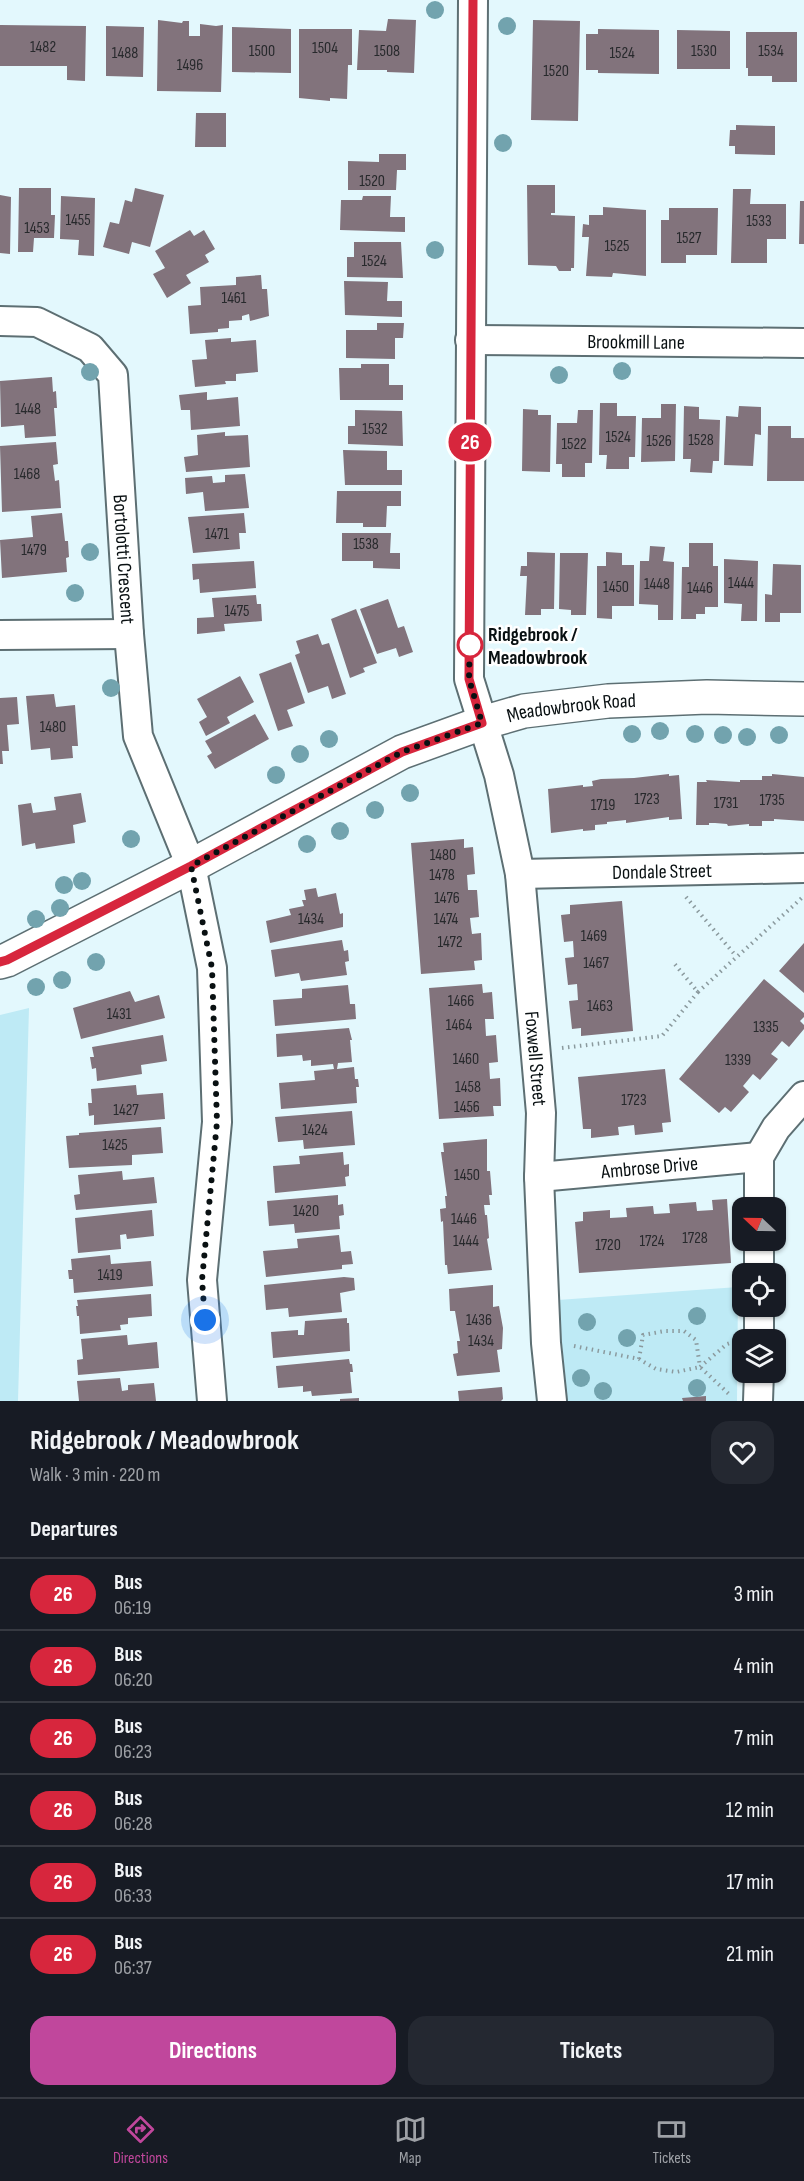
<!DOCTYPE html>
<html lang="en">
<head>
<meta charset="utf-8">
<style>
  :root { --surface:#171b24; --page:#242831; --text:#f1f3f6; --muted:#9ea1a6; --line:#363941; --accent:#c0479c }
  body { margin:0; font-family:"Sofia Sans Condensed",sans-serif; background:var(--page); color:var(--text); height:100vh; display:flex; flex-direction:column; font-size:22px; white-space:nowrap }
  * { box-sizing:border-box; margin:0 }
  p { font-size:20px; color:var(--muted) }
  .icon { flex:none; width:33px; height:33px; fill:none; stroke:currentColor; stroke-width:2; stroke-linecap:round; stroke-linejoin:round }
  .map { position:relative; height:1401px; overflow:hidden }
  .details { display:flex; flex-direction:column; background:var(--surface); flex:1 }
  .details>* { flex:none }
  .badge { padding:0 12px; border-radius:20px; font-size:21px; line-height:39px }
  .needle { width:39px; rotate:292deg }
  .tools { position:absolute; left:732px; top:1197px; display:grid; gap:12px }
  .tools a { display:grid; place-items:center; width:54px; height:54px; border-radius:12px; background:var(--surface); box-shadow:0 2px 4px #0004; font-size:30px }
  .you { position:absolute; width:30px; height:30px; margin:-15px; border:4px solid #fff; border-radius:50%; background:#1a73e8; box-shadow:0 0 0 9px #1a73e833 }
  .map>.badge { position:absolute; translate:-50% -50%; box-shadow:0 0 0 3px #fff }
  h2 { padding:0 30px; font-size:22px; line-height:54px }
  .round { display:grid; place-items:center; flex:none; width:63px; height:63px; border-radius:18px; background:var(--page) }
  .overview { display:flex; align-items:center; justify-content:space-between; height:102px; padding:0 30px }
  h1 { font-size:28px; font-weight:700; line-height:45px }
  .button { display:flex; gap:12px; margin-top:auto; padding:12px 30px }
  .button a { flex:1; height:69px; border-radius:18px; background:var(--accent); color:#fff; font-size:24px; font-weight:700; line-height:69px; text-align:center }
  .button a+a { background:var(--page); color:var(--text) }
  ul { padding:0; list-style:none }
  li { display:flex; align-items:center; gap:18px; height:72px; padding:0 30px; border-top:2px solid var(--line) }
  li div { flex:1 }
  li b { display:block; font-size:22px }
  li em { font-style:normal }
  li .badge { min-width:66px; font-weight:700; text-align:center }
  .menu { display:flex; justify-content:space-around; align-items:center; height:84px; border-top:2px solid var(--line); background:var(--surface); font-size:16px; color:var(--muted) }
  .menu a { display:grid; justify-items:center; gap:3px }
  .menu .on { color:var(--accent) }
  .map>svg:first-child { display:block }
</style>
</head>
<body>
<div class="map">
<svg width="804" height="1401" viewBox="0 0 804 1401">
  <rect width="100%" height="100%" fill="#e3f8fd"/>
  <path fill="#beeaf5" d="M29 1008 18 1401H0V1015Z
    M738 1287 737 1401H567L558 1300Z"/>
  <path fill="#82737c" d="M388 19 416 20 414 73 387 72V70H357L359 30 386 31Z
    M158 20 182 23 183 21H189V36H200V24L216 26 223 25 221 92 157 91Z
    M533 20 580 21 578 121 531 120Z
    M0 25 86 26 85 81 67 80V66H0Z
    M106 26 144 27 143 77 106 76Z
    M232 27 291 29V73L232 72Z
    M299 29H352V65H348L347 99 330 98V101L299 98Z
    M598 29 659 30V74L598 73V70H586V34H598Z
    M677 30 730 31V69H677Z
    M746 32H797V82H772V76H748V68H746Z
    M196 113H226V147H195Z
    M736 125 775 126V155L735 154V146H729L730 130H736Z
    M379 154H406V170H397L396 190H348V161L379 162Z
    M527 185H555V213H551V215L575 216 574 268H571V271H559L556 266 528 265Z
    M19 188H51V215H55L54 238H34L33 252H18Z
    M135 188 164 195 150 247 132 242 129 254 103 247 110 222 119 224 125 200 132 202Z
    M733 189H751L750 204H786V239H767V263H731Z
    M0 195 11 197 10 254 0 253Z
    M61 196 95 198 94 256 78 255 79 240 60 239Z
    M363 196H391L390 217H405V232L340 230 341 200H362Z
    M800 201H804V244H799Z
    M603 207 646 210V276L613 273 612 277 586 276 589 237H582L583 224 589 225V215H603Z
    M669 208H718L717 255H686V263H661V220H669Z
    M190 230 194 236 204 230 215 249 205 255 209 262 186 275 191 283 167 298 153 274 165 268 155 251Z
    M354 242H401L403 278 347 277V257H354Z
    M261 275 262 289H267L269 316 250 321 249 314 242 316V320L229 321V328L218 329V332L190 334 188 306 201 305 200 287 236 285V277Z
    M344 281 388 282 387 301H402V317L345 315Z
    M377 323H404L403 338H395V359L346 358V330H377Z
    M231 338V342L256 340 258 372 236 374V381H225L226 384 195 387 192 360 207 359 205 340Z
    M361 364H389V385H403V400H340L339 368H361Z
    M52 377 53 392 56 391 57 408H54L56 436 25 438 24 425 1 427 0 381Z
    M207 392V400L238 397 240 426 191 430 190 410H181L179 395Z
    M600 403H617V416H636L635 457H629V469H606L607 455H599Z
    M661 404H676L675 461 641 462 642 418H661Z
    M684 406 699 407V419L720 420 719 461H713L712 473 690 472 691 459H683Z
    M739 406 761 407V435L755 434 753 466 724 465 726 416 738 417Z
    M523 409 538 410V415H551L550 472 522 471Z
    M355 410 402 411 403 446 348 444V426H355Z
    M578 410H593L592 463H585V477H562V464H556L557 423H577Z
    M768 426H791V438H804V481H767Z
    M225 432V436L248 435 250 467 186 472 184 457 198 455 197 435Z
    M56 442 58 464 53 465 55 481 59 480 61 508 2 512 0 446Z
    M343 450 387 451V470H402V485H345Z
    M245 474 249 508 205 511 203 492 186 494 185 478 212 476 213 483 225 482V475Z
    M337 491H401V506H387L386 527H363V523H336Z
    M62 513 65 541H68L69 557 66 558 67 572 2 578 0 540 33 537 31 516Z
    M244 513 246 533H239L240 549 193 553 188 517Z
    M342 533H391L390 553H400V569L373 568V561H342Z
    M689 543H713V566H718V607H705V614H696V619H681L682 567H689Z
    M650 546 665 547 663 561 674 562 673 620H658V605L639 604 640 561H649Z
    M527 552 555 553 554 609H541V615H525L527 576H520L521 566H527Z
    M606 552 622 553V565H634V606H612V619L597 618V566H606Z
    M560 553H588L586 615H571V610L559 609Z
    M724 559 758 561 757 621H741L742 604 724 603Z
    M254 561 256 588 200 593 199 579 193 580 192 564Z
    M773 564 801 565V613H780V622H765V594L772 595Z
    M256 595 257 604H261L262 621 224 624 225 631 197 634V618L214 617 212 598Z
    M388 599 398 628 404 626 413 652 399 657 396 648 377 654 360 609Z
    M356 609 377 663 363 668 365 672 350 678 331 619Z
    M318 634 322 645 329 643 346 694 332 699 328 686 308 693 295 655 300 653 296 641Z
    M291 662 305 703 287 710 293 726 278 731 259 674Z
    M240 676 254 702 227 717 230 723 206 736 199 722 207 717 197 699Z
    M54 694 56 707 75 705 78 746H72L73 758 51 760 50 748 31 750 26 696Z
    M17 697 19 724 7 725 9 751H2L3 764H0V698Z
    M255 714 269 739 215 769 207 756 212 753 205 741Z
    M669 774V776L679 775 682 819 669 820V817L626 823V820L607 822V824L595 825V830L583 831V829L551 833 548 789 583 785V787L593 786 592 781 601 779 634 778Z
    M772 774 804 777V821L774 819V821H762V826H749V824L728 826 727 824 715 823H709V825H696L697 782H707L706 780 740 782V780H762V776H772Z
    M81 793 86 822 73 825 75 843 36 849 35 843 22 846 18 805 31 803 33 813 56 810 54 797Z
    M464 839V848L473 847 475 874 467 875 468 890H477L479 917 470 918 471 927 472 934 481 933 482 960 474 961 475 970 421 974 411 843Z
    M316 888 318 897 336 893 340 914 343 913V927L270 943 266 921 291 915 289 909 304 906 302 900H306L304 890Z
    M622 901 633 1031 581 1036V1028L572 1029 569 1001 578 1000 577 984 568 985 565 958 574 957 573 941 564 942 561 915 570 914V905Z
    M342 940 344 951 348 950 349 961 345 962 347 975 301 981 299 973 275 977 271 950Z
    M804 943V993L779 971Z
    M764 979 804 1013V1017L800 1021 804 1025V1029L789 1047 782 1041 771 1054 778 1059 760 1080 753 1074 743 1086 749 1092 731 1112 725 1107 719 1113 679 1079Z
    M482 984 483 993 492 992 494 1019H485L486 1036 496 1035 498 1062 489 1063 490 1079 500 1078 501 1106H493L494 1116 439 1119 429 988Z
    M348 985 350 1004H355L356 1019 275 1026 273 1000 302 998V989Z
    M130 991 135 1002 159 995 165 1018 81 1039 73 1008Z
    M349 1028 352 1040H350L352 1062 338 1063 337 1069 354 1067 355 1079H358L359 1087H356L357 1103 281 1109 279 1083 315 1080 314 1071 334 1069 333 1064 311 1066V1060L303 1061 302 1055 277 1057 276 1034Z
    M163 1035 167 1061 141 1065 142 1074 97 1081 96 1068 92 1069 90 1057H94L92 1047Z
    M665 1069 671 1122 662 1123 663 1132 635 1135 634 1125 618 1127 619 1135 591 1138V1129H583L578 1077Z
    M136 1085 137 1095 163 1093 165 1119 94 1125V1115L89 1116 88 1103H92L91 1089Z
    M352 1111 355 1145 304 1149 303 1140 278 1142 275 1117Z
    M161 1127 163 1153 132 1155V1165L69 1168 66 1136 79 1135V1133Z
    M487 1139V1171H490L492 1195H489L490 1205H484L485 1215H487L489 1238 487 1239 492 1270 448 1274 447 1265H445L443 1221 441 1222 440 1209 446 1208 445 1196H447L441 1152H444L443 1143Z
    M343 1152 344 1165 349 1164V1176L345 1177 346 1186 275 1193 273 1166 300 1164 299 1156Z
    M122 1171 123 1180 154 1177 157 1203 76 1210 74 1195 80 1194 78 1175Z
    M338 1195V1205L343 1204 344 1215 339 1216 340 1229 295 1233 294 1224 269 1226 267 1201Z
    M727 1199 731 1263 579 1273 575 1222 583 1221V1212L610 1210V1218L627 1217 626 1208 653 1206 654 1214 670 1213 669 1204 696 1202 697 1211 713 1210 712 1200Z
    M152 1210 154 1236 127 1239 126 1234 120 1235 121 1249 78 1253 75 1218Z
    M339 1235 341 1252 351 1251 353 1264 342 1265V1269L266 1277 263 1251 298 1248 297 1239Z
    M110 1255 111 1264 151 1261 153 1286 74 1293 73 1279H69L68 1270H72L71 1259Z
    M344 1277 354 1278 355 1290 340 1293 342 1312 289 1317 288 1308 266 1310 264 1285Z
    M493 1285V1307L499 1306 503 1328 502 1349 497 1350 500 1372 457 1376 453 1354 458 1353 457 1341H460L455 1311H450L449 1289Z
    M151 1294 152 1316 128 1318V1324L120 1325 121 1330 80 1334 79 1316H77L76 1306H78L77 1300Z
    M347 1318V1323H349L350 1351 273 1358 271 1332 298 1330V1335H304L305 1321Z
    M127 1335 128 1345 157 1342 159 1368 78 1375 77 1360 83 1359 81 1339Z
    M349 1359 350 1364H352L353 1372H350L352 1393 312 1396 311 1391 303 1392V1386L278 1388 276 1366Z
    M120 1378 122 1391 128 1390V1385L154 1383 156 1401H79L77 1381Z
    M502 1387 503 1399 501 1401H459L458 1391Z
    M706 1396V1401H683L682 1398Z
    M359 1398V1401H340V1399Z"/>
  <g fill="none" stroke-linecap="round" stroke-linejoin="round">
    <defs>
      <g id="minor">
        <path id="s1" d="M473 0 469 679 499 775 520 874 541 1113 539 1177 546 1343 552 1401"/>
        <path id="s2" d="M0 321 37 322 90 348 113 375 129 634 138 736 191 866 212 968 217 1122 202 1280 212 1401"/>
        <path id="s3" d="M470 340 804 343"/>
        <path d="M0 635 129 634"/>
        <path id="s4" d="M520 874 804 868"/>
        <path id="s5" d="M539 1177 759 1157"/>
        <path d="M759 1208V1157L776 1128 804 1096"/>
        <path d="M759 1240V1274"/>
        <path d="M759 1340V1306"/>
        <path d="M758 1401 759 1372"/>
      </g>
      <g id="tertiary">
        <path id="s6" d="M0 962 7 960 191 866 402 752 482 723 524 711 608 701 707 697 804 699"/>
      </g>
    </defs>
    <use href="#minor" stroke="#5d6f73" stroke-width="32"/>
    <use href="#tertiary" stroke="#5d6f73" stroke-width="36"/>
    <path stroke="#8b9a9e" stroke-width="4" stroke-dasharray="1.5 4.5" stroke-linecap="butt" d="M686 897 736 956
      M698 992 804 896
      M562 1048 662 1036 698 992 673 962
      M574 1346 639 1359 656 1369 676 1372 700 1367 730 1395
      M639 1359 643 1335 665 1331H684L696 1340 700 1367 727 1344 733 1342"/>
    <use href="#minor" stroke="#fff" stroke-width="28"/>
    <use href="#tertiary" stroke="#fff" stroke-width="33"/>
  </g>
  <g fill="#72a3ae">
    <circle cx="435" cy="10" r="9"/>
    <circle cx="507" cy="26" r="9"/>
    <circle cx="503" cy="143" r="9"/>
    <circle cx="435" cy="250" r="9"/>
    <circle cx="622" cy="371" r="9"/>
    <circle cx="90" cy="372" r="9"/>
    <circle cx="559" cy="375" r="9"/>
    <circle cx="90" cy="552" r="9"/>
    <circle cx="75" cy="593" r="9"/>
    <circle cx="111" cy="688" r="9"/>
    <circle cx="660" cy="731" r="9"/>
    <circle cx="632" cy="734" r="9"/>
    <circle cx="695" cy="734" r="9"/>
    <circle cx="723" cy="735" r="9"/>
    <circle cx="779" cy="735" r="9"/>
    <circle cx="747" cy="737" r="9"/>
    <circle cx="329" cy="739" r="9"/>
    <circle cx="300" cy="754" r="9"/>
    <circle cx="276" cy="775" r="9"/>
    <circle cx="410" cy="793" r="9"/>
    <circle cx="375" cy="810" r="9"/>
    <circle cx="340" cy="831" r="9"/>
    <circle cx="131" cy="839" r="9"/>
    <circle cx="307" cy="844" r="9"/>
    <circle cx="82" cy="881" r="9"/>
    <circle cx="64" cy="885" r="9"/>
    <circle cx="60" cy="908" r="9"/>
    <circle cx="36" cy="919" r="9"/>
    <circle cx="96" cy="962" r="9"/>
    <circle cx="62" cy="980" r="9"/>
    <circle cx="36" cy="987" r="9"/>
    <circle cx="697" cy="1316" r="9"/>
    <circle cx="587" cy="1322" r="9"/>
    <circle cx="627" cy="1338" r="9"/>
    <circle cx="581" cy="1378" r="9"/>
    <circle cx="697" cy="1388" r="9"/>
    <circle cx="603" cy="1391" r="9"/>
  </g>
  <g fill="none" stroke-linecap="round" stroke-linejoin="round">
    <defs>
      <path id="line" d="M0 962 7 960 191 866 402 752 482 723 469 679 473 0"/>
    </defs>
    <use href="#line" stroke="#fff" stroke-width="14"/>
    <use href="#line" stroke="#d7263d" stroke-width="9"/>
    <path stroke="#091012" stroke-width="6" stroke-dasharray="0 10.8" d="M205 1320 202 1280 217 1122 212 968 191 866 402 752 482 723 469 679 470 634V645"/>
  </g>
  <circle fill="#fff" stroke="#d7263d" stroke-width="3" cx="470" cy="645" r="12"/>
  <g text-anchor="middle" stroke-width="5" stroke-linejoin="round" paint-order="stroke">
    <g font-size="16" fill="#27292c">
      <text x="43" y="52">1482</text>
      <text x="325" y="53">1504</text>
      <text x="262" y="56">1500</text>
      <text x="387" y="56">1508</text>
      <text x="704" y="56">1530</text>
      <text x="771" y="56">1534</text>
      <text x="125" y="58">1488</text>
      <text x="622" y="58">1524</text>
      <text x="190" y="70">1496</text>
      <text x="556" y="76">1520</text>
      <text x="372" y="186">1520</text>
      <text x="78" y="225">1455</text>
      <text x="759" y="226">1533</text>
      <text x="37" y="233">1453</text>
      <text x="689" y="243">1527</text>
      <text x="617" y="251">1525</text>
      <text x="374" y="266">1524</text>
      <text x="234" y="303">1461</text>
      <text x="28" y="414">1448</text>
      <text x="375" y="434">1532</text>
      <text x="618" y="442">1524</text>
      <text x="701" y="445">1528</text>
      <text x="659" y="446">1526</text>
      <text x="574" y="449">1522</text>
      <text x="27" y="479">1468</text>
      <text x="217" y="539">1471</text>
      <text x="366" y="549">1538</text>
      <text x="34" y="555">1479</text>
      <text x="741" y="588">1444</text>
      <text x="657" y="589">1448</text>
      <text x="616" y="592">1450</text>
      <text x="700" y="593">1446</text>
      <text x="237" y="616">1475</text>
      <text x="53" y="732">1480</text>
      <text x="647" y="804">1723</text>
      <text x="772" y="805">1735</text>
      <text x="726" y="808">1731</text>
      <text x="603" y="810">1719</text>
      <text x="443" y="860">1480</text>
      <text x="442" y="880">1478</text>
      <text x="447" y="903">1476</text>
      <text x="311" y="924">1434</text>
      <text x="446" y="924">1474</text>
      <text x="594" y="941">1469</text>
      <text x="450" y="947">1472</text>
      <text x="596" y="968">1467</text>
      <text x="461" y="1006">1466</text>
      <text x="600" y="1011">1463</text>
      <text x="119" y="1019">1431</text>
      <text x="459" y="1030">1464</text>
      <text x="766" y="1032">1335</text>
      <text x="466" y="1064">1460</text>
      <text x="738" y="1065">1339</text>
      <text x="468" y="1092">1458</text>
      <text x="634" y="1105">1723</text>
      <text x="467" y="1112">1456</text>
      <text x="126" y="1115">1427</text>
      <text x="315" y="1135">1424</text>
      <text x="115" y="1150">1425</text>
      <text x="467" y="1180">1450</text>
      <text x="306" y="1216">1420</text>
      <text x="464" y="1224">1446</text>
      <text x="695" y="1243">1728</text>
      <text x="466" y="1246">1444</text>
      <text x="652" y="1246">1724</text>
      <text x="608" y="1250">1720</text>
      <text x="110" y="1280">1419</text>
      <text x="479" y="1325">1436</text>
      <text x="481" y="1346">1434</text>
    </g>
    <g font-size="20" fill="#091012" stroke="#fff">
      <text dy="7" stroke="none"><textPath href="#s3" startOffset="166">Brookmill Lane</textPath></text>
      <text dy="7" stroke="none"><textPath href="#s2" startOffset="316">Bortolotti Crescent</textPath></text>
      <text dy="7" stroke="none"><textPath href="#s6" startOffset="630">Meadowbrook Road</textPath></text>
      <text dy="7" stroke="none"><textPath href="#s4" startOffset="142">Dondale Street</textPath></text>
      <text dy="7" stroke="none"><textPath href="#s1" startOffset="1066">Foxwell Street</textPath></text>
      <text dy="7" stroke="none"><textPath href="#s5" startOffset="111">Ambrose Drive</textPath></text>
    </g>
    <g font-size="20" font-weight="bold" fill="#091012" stroke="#fff" text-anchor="start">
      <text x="488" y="641">Ridgebrook /<tspan x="488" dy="23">Meadowbrook</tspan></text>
    </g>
  </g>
</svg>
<div class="tools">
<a><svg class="needle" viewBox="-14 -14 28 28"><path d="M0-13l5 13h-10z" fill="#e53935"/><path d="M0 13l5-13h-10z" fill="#9ea1a6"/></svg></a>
<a><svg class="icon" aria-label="locate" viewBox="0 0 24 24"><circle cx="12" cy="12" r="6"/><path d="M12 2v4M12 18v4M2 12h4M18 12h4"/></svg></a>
<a><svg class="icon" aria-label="layers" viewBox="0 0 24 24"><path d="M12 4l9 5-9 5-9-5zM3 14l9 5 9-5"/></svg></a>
</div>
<div class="you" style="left:205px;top:1320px"></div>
<b class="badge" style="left:470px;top:442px;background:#d7263d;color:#fff">26</b>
</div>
<section class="details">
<div class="overview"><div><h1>Ridgebrook / Meadowbrook</h1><p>Walk · 3 min · 220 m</p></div><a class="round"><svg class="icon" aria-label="heart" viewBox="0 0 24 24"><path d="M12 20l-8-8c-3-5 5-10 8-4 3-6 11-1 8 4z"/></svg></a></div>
<h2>Departures</h2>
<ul>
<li><span class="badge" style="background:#d7263d;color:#fff">26</span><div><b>Bus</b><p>06:19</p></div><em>3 min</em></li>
<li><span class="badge" style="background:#d7263d;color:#fff">26</span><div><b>Bus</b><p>06:20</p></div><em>4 min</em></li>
<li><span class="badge" style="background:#d7263d;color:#fff">26</span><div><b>Bus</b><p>06:23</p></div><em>7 min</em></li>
<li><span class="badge" style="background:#d7263d;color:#fff">26</span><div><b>Bus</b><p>06:28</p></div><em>12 min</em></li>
<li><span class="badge" style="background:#d7263d;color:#fff">26</span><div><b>Bus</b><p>06:33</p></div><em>17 min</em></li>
<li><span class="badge" style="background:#d7263d;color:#fff">26</span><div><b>Bus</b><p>06:37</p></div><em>21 min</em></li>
</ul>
<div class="button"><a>Directions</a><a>Tickets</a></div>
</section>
<nav class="menu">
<a class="on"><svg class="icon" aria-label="directions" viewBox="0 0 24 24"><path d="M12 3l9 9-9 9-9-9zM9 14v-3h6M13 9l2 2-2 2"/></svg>Directions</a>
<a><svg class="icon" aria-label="map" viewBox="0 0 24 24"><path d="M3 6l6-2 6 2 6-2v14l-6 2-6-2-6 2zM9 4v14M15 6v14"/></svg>Map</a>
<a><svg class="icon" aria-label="tickets" viewBox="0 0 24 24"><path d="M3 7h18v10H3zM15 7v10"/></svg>Tickets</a>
</nav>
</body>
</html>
